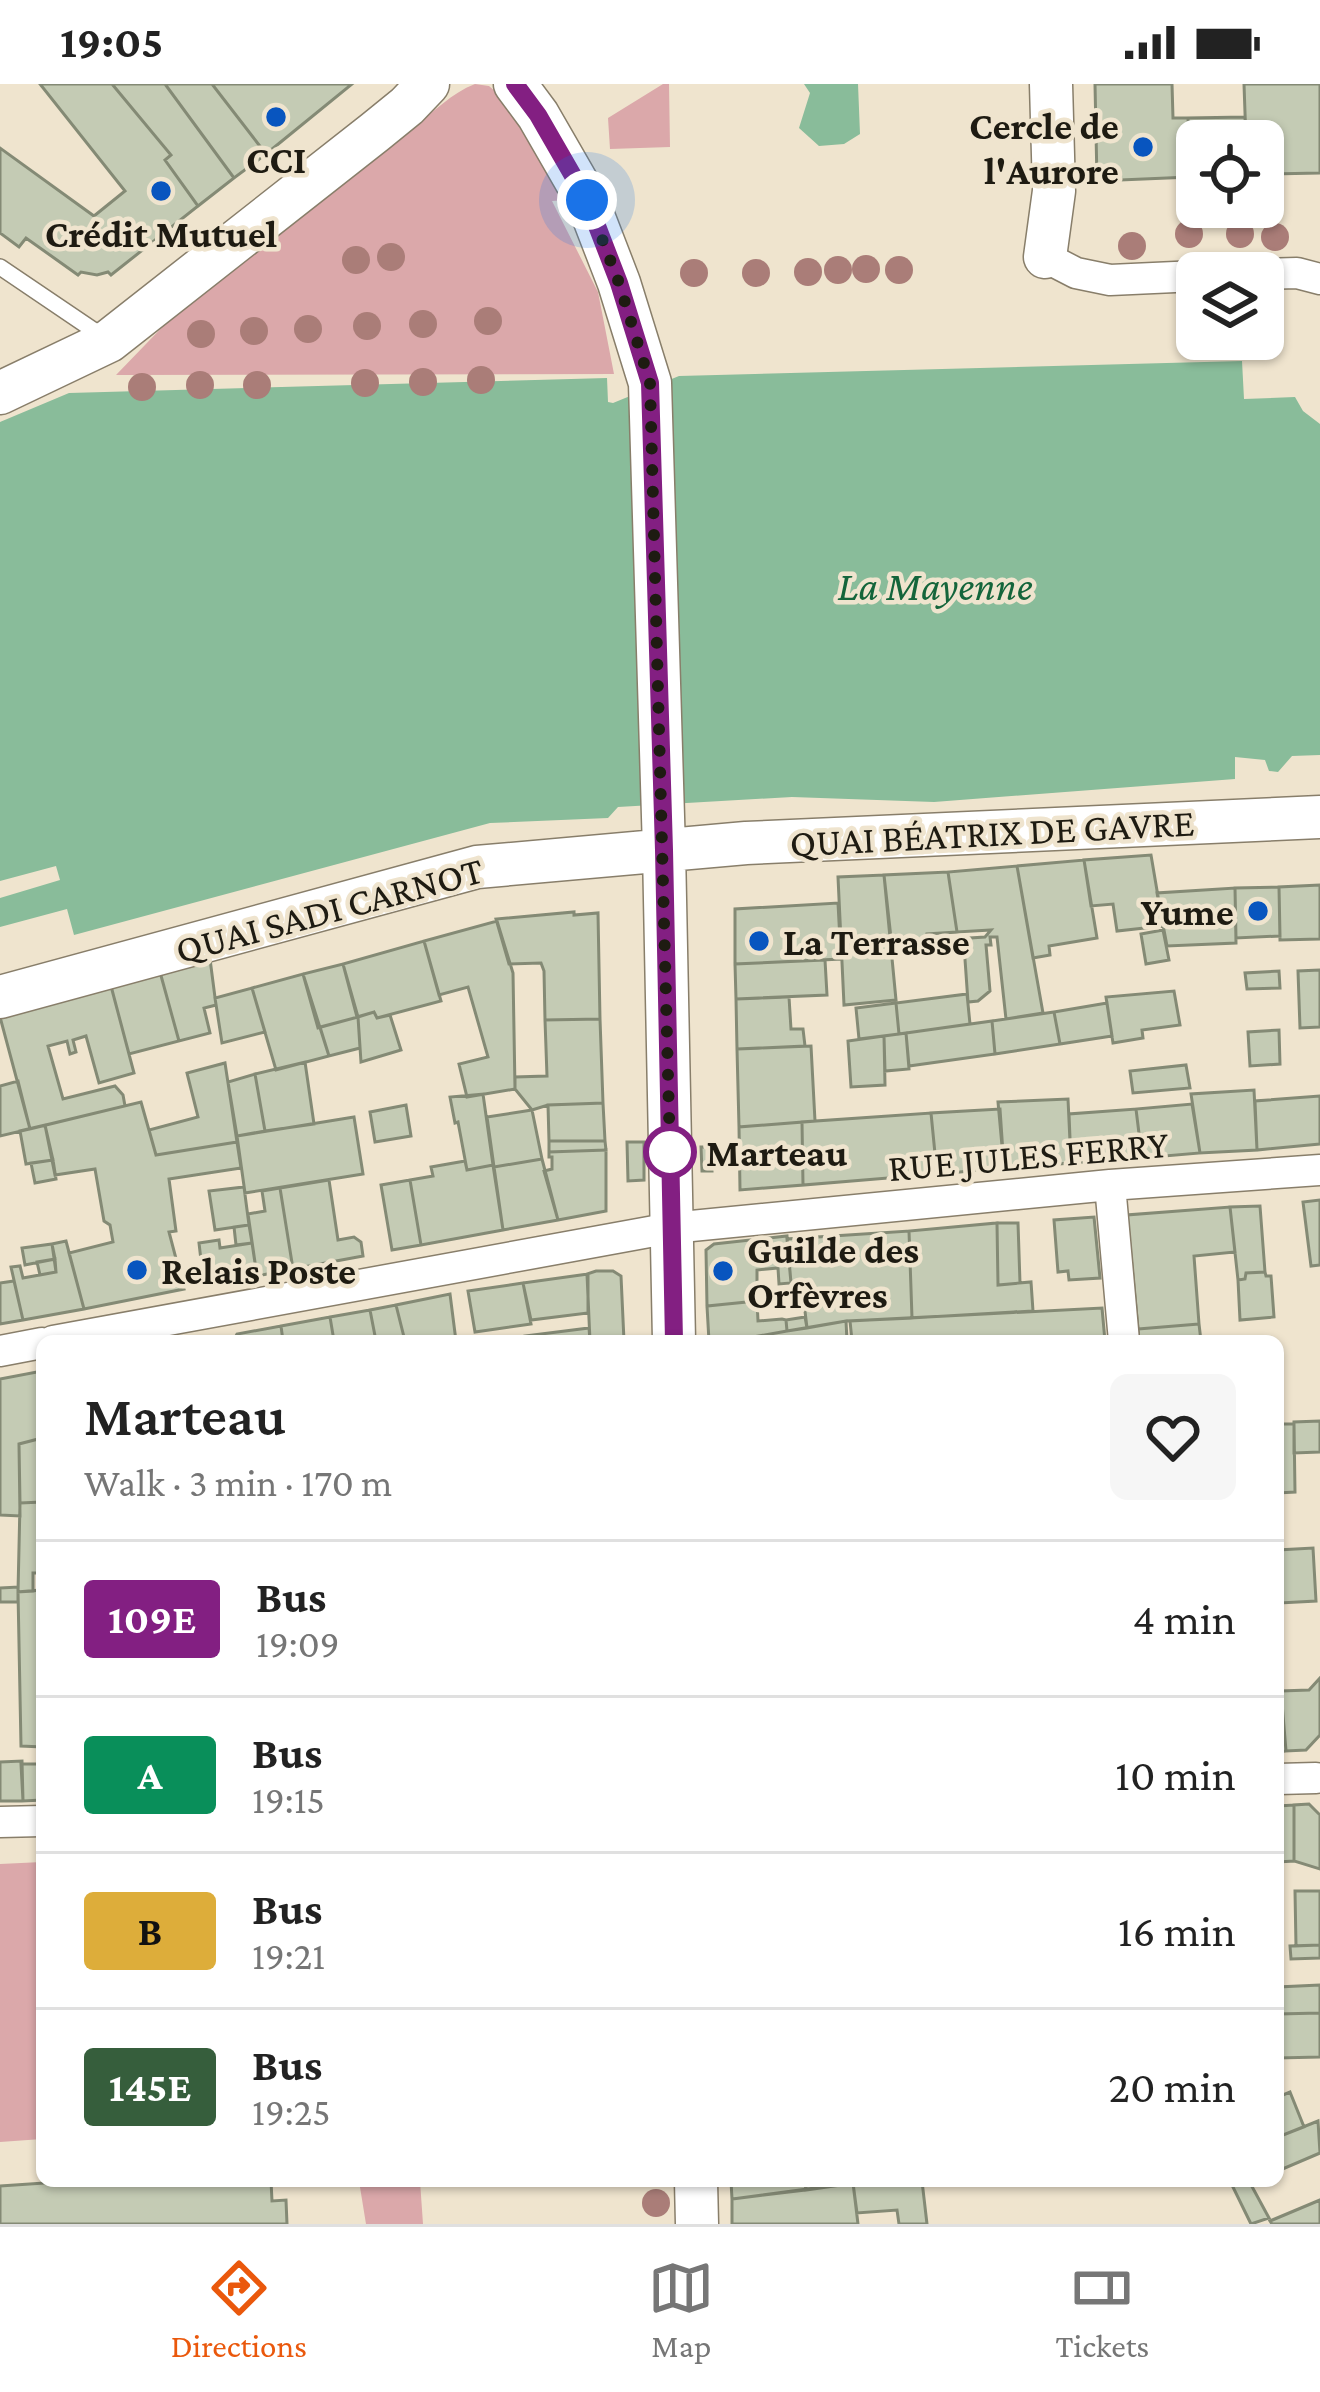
<!DOCTYPE html>
<html lang="en">
<head>
<meta charset="utf-8">
<style>
  :root { --surface:#fff; --page:#f6f6f6; --text:#222; --muted:#767676; --line:#e0e0e0; --accent:#ea580c }
  body { margin:0; font-family:"Crimson Pro",serif; background:var(--page); color:var(--text); height:100vh; display:flex; flex-direction:column; font-size:45px; white-space:nowrap }
  * { box-sizing:border-box; margin:0 }
  p { font-size:39px; color:var(--muted) }
  .icon { flex:none; width:66px; height:66px; fill:none; stroke:currentColor; stroke-width:2; stroke-linecap:round; stroke-linejoin:round }
  .map { position:relative; flex:1; overflow:hidden }
  .sheet { position:absolute; left:36px; top:1251px; width:1248px; height:852px; display:flex; flex-direction:column; background:var(--surface); border-radius:18px; box-shadow:0 3px 9px #0004 }
  .sheet>* { flex:none }
  .badge { padding:0 24px; border-radius:9px; font-size:42px; line-height:78px }
  .tools { position:absolute; left:1176px; top:36px; display:grid; gap:24px }
  .tools a { display:grid; place-items:center; width:108px; height:108px; border-radius:18px; background:var(--surface); box-shadow:0 3px 9px #0004; font-size:60px }
  .you { position:absolute; width:60px; height:60px; margin:-30px; border:9px solid #fff; border-radius:50%; background:#1a73e8; box-shadow:0 0 0 18px #1a73e833 }
  .map>.badge { position:absolute; translate:-50% -50%; box-shadow:0 0 0 6px #fff }
  .round { display:grid; place-items:center; flex:none; width:126px; height:126px; border-radius:18px; background:var(--page) }
  .head { display:flex; align-items:center; justify-content:space-between; height:204px; padding:0 48px }
  h1 { font-size:57px; font-weight:600; line-height:90px }
  ul { padding:0; list-style:none }
  li { display:flex; align-items:center; gap:36px; height:156px; padding:0 48px; border-top:3px solid var(--line) }
  li div { flex:1 }
  li b { display:block; font-size:45px }
  li em { font-style:normal }
  li .badge { min-width:132px; font-weight:700; text-align:center }
  .status { display:flex; justify-content:space-between; align-items:center; height:84px; padding:0 60px; background:var(--surface); direction:ltr }
  .status svg { height:33px; fill:currentColor }
  .tabs { display:flex; justify-content:space-around; align-items:center; height:168px; border-top:3px solid var(--line); background:var(--surface); font-size:33px; color:var(--muted) }
  .tabs a { display:grid; justify-items:center; gap:6px }
  .tabs .selected { color:var(--accent) }
  .map>svg:first-child { display:block }
</style>
</head>
<body>
<div class="status"><b>19:05</b><svg viewBox="0 0 49 12"><path d="M0 12V9h3v3zM5 12V6h3v6zM10 12V3h3v9zM15 12V0h3v12zM26 1h20v11H26zM47 4h2v5h-2z"/></svg></div>
<div class="map">
<svg width="1320" height="2140" viewBox="0 0 1320 2140">
  <rect width="100%" height="100%" fill="#efe4ce"/>
  <path fill="#dba8aa" d="M475 0 489 2 505 16 567 116 552 117 598 208 614 290 116 291 173 232 413 42C435 28 451 9 475 0Z
    M663 0H669L670 63 610 65 608 34Z
    M42 1778V2055L0 2058V1780Z
    M359 2097H420L423 2140H366Z"/>
  <path fill="#89bc9a" d="M804 0H858L860 50 844 60 819 62 799 44 810 9Z
    M1242 277 1244 315 1295 313 1303 327 1320 340V671L1292 672 1278 688 1269 687 1265 676 1235 673V695L934 718 792 713 618 723 608 734 490 739 74 851 67 825 0 843V814L60 796 56 782 0 797V338L69 309 607 294 608 318 613 319 679 292Z"/>
  <path fill="#c4cbb4" stroke="#848a75" stroke-width="3" d="M40 0H112L171 71 165 76 198 122 111 191 108 188 97 191 81 188 78 191 26 154 19 163 0 149V64L94 132 125 107Z
    M112 0H165L234 94 198 122 165 76 171 71Z
    M165 0H212L266 70 234 94Z
    M212 0H352L266 70Z
    M1095 0H1172L1173 34H1188L1190 93 1097 97Z
    M1244 0H1320V89L1263 90V57H1246Z
    M1245 33 1246 57H1197V93H1190L1188 34Z
    M1151 771 1163 842 1117 847 1113 820 1091 822 1084 776Z
    M1084 776 1097 854 1049 862 1050 871 1033 874 1017 782Z
    M1017 782 1043 929 1006 935 997 853H990L991 861H986L990 907 978 917 968 918 964 861 970 854 985 853 991 846 957 848 948 788Z
    M948 788 957 848 927 850V869H910L909 852 891 854 884 791Z
    M884 791 896 916 844 921 838 793Z
    M1320 801V855L1280 856 1279 803Z
    M1279 803 1280 852 1236 854 1235 804Z
    M1235 804 1236 859 1167 862 1157 809Z
    M838 819 841 875 735 880V825Z
    M574 828V831L598 829 600 935 545 936 544 887 541 879 509 880 496 835Z
    M497 837 513 889 515 1005 467 1013 459 980 488 973 468 903 439 911 424 857Z
    M1163 846 1169 876 1146 880 1141 850Z
    M424 857 441 917 377 934 374 928 357 933 343 880Z
    M210 875 216 921 204 924 210 949 179 957 160 888Z
    M825 876 827 911 736 915 735 880Z
    M343 880 358 933 318 944 303 890Z
    M1320 886V943L1300 944 1298 887Z
    M1279 887 1280 904 1247 905 1245 889Z
    M160 888 179 957 129 970 111 902Z
    M303 890 329 972 276 986 252 904Z
    M111 902 134 989 99 999 86 952 73 956 76 968 70 970 67 957 48 962 63 1015 115 1002 123 1011 125 1022 30 1045 0 933Z
    M252 904 265 948 222 959 215 914Z
    M1174 907 1180 941 1142 946 1143 954 1113 959 1106 913Z
    M967 910 970 940 899 950 896 919Z
    M789 913 791 945H803L805 962 737 965 736 915Z
    M896 919 899 950 859 955 856 924Z
    M1107 919 1112 952 1060 960 1054 928Z
    M374 928 377 934 390 931 401 966 361 978 358 933Z
    M1054 928 1060 960 995 970 992 937Z
    M358 933 360 964 329 972 320 943Z
    M600 935 603 1019 548 1021 532 1026 515 1005V993L547 992 545 936Z
    M992 937 995 970 909 982 906 949Z
    M1279 946 1280 980 1250 982 1248 948Z
    M906 949 909 985 885 987 884 952Z
    M884 952 885 1001 851 1003 848 957Z
    M811 962 815 1037 739 1043 737 965Z
    M305 978 314 1040 265 1047 255 990Z
    M225 979 237 1058 156 1071 149 1046 198 1033 187 989Z
    M1186 981 1190 1004 1133 1009 1130 987Z
    M255 990 265 1047 237 1052 228 998Z
    M18 997 30 1045 0 1052V1002Z
    M1254 1006 1257 1066 1200 1069 1191 1010Z
    M483 1010 493 1081 467 1086 458 1038 455 1039 450 1013Z
    M1320 1012V1060L1257 1066 1255 1017Z
    M1068 1015 1071 1079 1004 1084 998 1018Z
    M141 1018 156 1071 237 1058 241 1084 169 1095 176 1147 169 1148 184 1205 84 1225 69 1169 113 1158 110 1141 104 1137 95 1085 55 1091 45 1041Z
    M603 1019 605 1057H549L548 1021Z
    M1192 1020 1200 1069 1142 1074 1136 1025Z
    M406 1021 411 1052 375 1058 370 1028Z
    M1000 1025 1004 1084 937 1090 931 1029Z
    M1136 1025 1142 1074 1071 1079 1069 1030Z
    M532 1026 542 1075 494 1083 487 1033Z
    M931 1029 937 1090 803 1101 802 1038Z
    M354 1033 363 1090 245 1109 237 1052Z
    M802 1038 803 1101 740 1106 739 1043Z
    M45 1041 53 1076 26 1080 20 1047Z
    M549 1057H605L606 1066 549 1068Z
    M627 1058H644V1096L628 1097Z
    M701 1063H711L712 1087H702Z
    M606 1066V1127L558 1136 544 1087 552 1085V1073H549V1068Z
    M542 1075 558 1136 503 1146 494 1083Z
    M53 1076 56 1095 35 1099 31 1079Z
    M465 1077 467 1086 493 1081 503 1146 421 1161 410 1096 433 1092 431 1083Z
    M329 1096 338 1156 354 1153 361 1158 363 1172 293 1185 280 1104Z
    M410 1096 421 1161 392 1166 381 1101Z
    M244 1103 249 1141 215 1146 209 1107Z
    M280 1104 293 1185 257 1192 248 1130 265 1127 262 1107Z
    M1320 1116V1181L1311 1182 1303 1118Z
    M1260 1122 1265 1188 1246 1189 1245 1195 1238 1196 1230 1123Z
    M1230 1123 1235 1168 1194 1172 1199 1240 1138 1245 1127 1131Z
    M1094 1133 1100 1194 1069 1196 1068 1187 1058 1188 1054 1136Z
    M997 1139 998 1201 1031 1198 1033 1227 912 1234 909 1147Z
    M997 1139H1018L1020 1199 998 1201Z
    M249 1141 252 1159 236 1161 234 1143Z
    M909 1147 912 1234 846 1237 807 1244 802 1202 792 1203 791 1199 787 1155Z
    M787 1152 791 1199 779 1200 778 1184 757 1186V1217L707 1222 706 1166 714 1160Z
    M219 1156 220 1164 252 1159 257 1192 204 1202 199 1159Z
    M66 1157 84 1225 23 1236 11 1183 20 1182 23 1194 56 1188 52 1160Z
    M52 1160 55 1175 25 1181 22 1164Z
    M55 1175 56 1188 40 1191 37 1178Z
    M596 1187H613L621 1192 624 1257H590L587 1190Z
    M1265 1188 1266 1192H1271L1274 1233 1240 1236 1238 1196 1245 1195 1246 1189Z
    M588 1190V1229L531 1236 523 1199Z
    M14 1197 23 1236 0 1240V1199Z
    M523 1199 531 1240 475 1248 468 1207Z
    M450 1210 456 1257H405L396 1221Z
    M757 1217 758 1237 782 1235 786 1236 787 1247 731 1257H709L707 1222Z
    M396 1221 405 1257H376L370 1226Z
    M1102 1224 1105 1257H852L850 1237Z
    M370 1226 376 1257H334L330 1233Z
    M330 1233 334 1257H283L281 1242Z
    M805 1233 807 1244 787 1247 786 1236Z
    M846 1237 847 1257H731L787 1247Z
    M1199 1240 1201 1257H1139L1138 1245Z
    M281 1242 283 1257H233L237 1250Z
    M589 1244 590 1257H526L525 1252Z
    M42 1287V1354L19 1360 20 1432 0 1431V1295Z
    M1320 1337V1368L1294 1369V1338Z
    M1278 1340H1294L1295 1408 1278 1409Z
    M42 1354V1418L20 1419 19 1360Z
    M42 1418V1489H33V1507L18 1508 20 1419Z
    M1313 1464 1316 1517 1280 1519 1278 1466Z
    M18 1503V1518H0V1504Z
    M42 1506V1663L21 1662 18 1508Z
    M1320 1594V1651L1306 1666 1286 1667 1281 1607 1309 1606Z
    M1278 1607H1281L1286 1667 1278 1668Z
    M22 1677 23 1717H0V1678Z
    M21 1680H42V1716L23 1717Z
    M1309 1720 1320 1731V1785L1294 1777V1721Z
    M1294 1721V1777L1278 1778V1722Z
    M1295 1807H1320V1861L1296 1862Z
    M1320 1861V1874L1291 1875 1290 1862Z
    M1320 1901V1929L1278 1930V1903Z
    M1320 1929V1973L1278 1974V1930Z
    M1290 2008 1304 2043 1278 2053V2013Z
    M1318 2037 1320 2069 1278 2087V2053Z
    M74 2097H271L272 2117 286 2116 287 2140H0V2102Z
    M731 2097H805L806 2106 732 2115Z
    M805 2097H869L806 2106Z
    M869 2097H922L927 2140H899L897 2126 857 2129 853 2099Z
    M1230 2097H1249L1269 2134 1251 2140Z
    M853 2099 858 2140H732V2115Z
    M1320 2116V2140H1272L1270 2137Z"/>
  <g fill="none" stroke-linecap="round" stroke-linejoin="round">
    <defs>
      <path id="lane" d="M0 183 102 252"/>
      <path id="street" d="M1045 173 1076 189 1110 196 1197 192
        M1263 190 1297 189 1320 195
        M1110 1101 1124 1257
        M53 1257 671 1144 1110 1101 1320 1086
        M0 1267 42 1259
        M1278 1695 1316 1694
        M0 1738 42 1737"/>
      <path id="secondary" d="M515 0 538 31 587 116 619 199 650 299 664 766 674 1257
        M1045 173 1054 107 1051 0
        M0 309 109 257 375 48 407 22 428 0
        M0 913 477 783 746 759 1320 733
        M696 2097 697 2140"/>
    </defs>
    <use href="#lane" stroke="#887e6a" stroke-width="18"/>
    <use href="#street" stroke="#887e6a" stroke-width="33"/>
    <use href="#secondary" stroke="#887e6a" stroke-width="45"/>
    <use href="#lane" stroke="#fff" stroke-width="15"/>
    <use href="#street" stroke="#fff" stroke-width="30"/>
    <use href="#secondary" stroke="#fff" stroke-width="42"/>
  </g>
  <g fill="#aa7d78">
    <circle cx="1189" cy="150" r="14"/>
    <circle cx="1240" cy="150" r="14"/>
    <circle cx="1275" cy="153" r="14"/>
    <circle cx="1132" cy="162" r="14"/>
    <circle cx="391" cy="173" r="14"/>
    <circle cx="356" cy="176" r="14"/>
    <circle cx="866" cy="185" r="14"/>
    <circle cx="838" cy="186" r="14"/>
    <circle cx="899" cy="186" r="14"/>
    <circle cx="808" cy="188" r="14"/>
    <circle cx="694" cy="189" r="14"/>
    <circle cx="756" cy="189" r="14"/>
    <circle cx="488" cy="237" r="14"/>
    <circle cx="423" cy="240" r="14"/>
    <circle cx="367" cy="242" r="14"/>
    <circle cx="308" cy="245" r="14"/>
    <circle cx="254" cy="247" r="14"/>
    <circle cx="201" cy="250" r="14"/>
    <circle cx="481" cy="296" r="14"/>
    <circle cx="423" cy="298" r="14"/>
    <circle cx="365" cy="299" r="14"/>
    <circle cx="200" cy="301" r="14"/>
    <circle cx="257" cy="301" r="14"/>
    <circle cx="142" cy="303" r="14"/>
    <circle cx="656" cy="2119" r="14"/>
  </g>
  <g fill="none" stroke-linecap="round" stroke-linejoin="round">
    <defs>
      <path id="line" d="M515 0 538 31 587 116 619 199 650 299 664 766 674 1257"/>
    </defs>
    <use href="#line" stroke="#fff" stroke-width="27"/>
    <use href="#line" stroke="#831f82" stroke-width="18"/>
    <path stroke="#1e1b12" stroke-width="12" stroke-dasharray="0 21.6" d="M587 116 619 199 650 299 670 1068"/>
  </g>
  <g fill="#0855bf" stroke="#efe4ce" stroke-width="4.5">
    <circle cx="276" cy="33" r="12"/>
    <circle cx="1143" cy="63" r="12"/>
    <circle cx="161" cy="107" r="12"/>
    <circle cx="1258" cy="827" r="12"/>
    <circle cx="759" cy="857" r="12"/>
    <circle cx="137" cy="1186" r="12"/>
    <circle cx="723" cy="1187" r="12"/>
  </g>
  <circle fill="#fff" stroke="#831f82" stroke-width="6" cx="670" cy="1068" r="24"/>
  <g text-anchor="middle" stroke-width="9" stroke-linejoin="round" paint-order="stroke">
    <g font-size="39" font-weight="bold" fill="#1e1b12" stroke="#efe4ce" text-anchor="start">
      <text x="1119" y="55" text-anchor="end">Cercle de<tspan x="1119" dy="45">l'Aurore</tspan></text>
      <text x="276" y="89" text-anchor="middle">CCI</text>
      <text x="161" y="163" text-anchor="middle">Crédit Mutuel</text>
      <text x="1234" y="841" text-anchor="end">Yume</text>
      <text x="783" y="871">La Terrasse</text>
      <text x="747" y="1179">Guilde des<tspan x="747" dy="45">Orfèvres</tspan></text>
      <text x="161" y="1200">Relais Poste</text>
    </g>
    <g font-size="39" fill="#1e1b12" stroke="#efe4ce">
      <text transform="translate(992 748) rotate(-3)" y="14">QUAI BÉATRIX DE GAVRE</text>
      <text transform="translate(329 825) rotate(-15)" y="14">QUAI SADI CARNOT</text>
      <text transform="translate(1028 1071) rotate(-5)" y="14">RUE JULES FERRY</text>
    </g>
    <g font-size="39" font-weight="bold" fill="#1e1b12" stroke="#efe4ce" text-anchor="start">
      <text x="706" y="1082">Marteau</text>
    </g>
    <g font-size="42" font-style="italic" fill="#14653b" stroke="#efe4ce">
      <text x="935" y="516">La Mayenne</text>
    </g>
  </g>
</svg>
<div class="tools">
<a><svg class="icon" aria-label="locate" viewBox="0 0 24 24"><circle cx="12" cy="12" r="6"/><path d="M12 2v4M12 18v4M2 12h4M18 12h4"/></svg></a>
<a><svg class="icon" aria-label="layers" viewBox="0 0 24 24"><path d="M12 4l9 5-9 5-9-5zM3 14l9 5 9-5"/></svg></a>
</div>
<div class="you" style="left:587px;top:116px"></div>
<section class="sheet">
<div class="head"><div><h1>Marteau</h1><p>Walk · 3 min · 170 m</p></div><a class="round"><svg class="icon" aria-label="heart" viewBox="0 0 24 24"><path d="M12 20l-8-8c-3-5 5-10 8-4 3-6 11-1 8 4z"/></svg></a></div>
<ul>
<li><span class="badge" style="background:#831f82;color:#fff">109E</span><div><b>Bus</b><p>19:09</p></div><em>4 min</em></li>
<li><span class="badge" style="background:#098f5a;color:#fff">A</span><div><b>Bus</b><p>19:15</p></div><em>10 min</em></li>
<li><span class="badge" style="background:#ddad3a;color:#111">B</span><div><b>Bus</b><p>19:21</p></div><em>16 min</em></li>
<li><span class="badge" style="background:#365e3c;color:#fff">145E</span><div><b>Bus</b><p>19:25</p></div><em>20 min</em></li>
</ul>
</section>
</div>
<nav class="tabs">
<a class="selected"><svg class="icon" aria-label="directions" viewBox="0 0 24 24"><path d="M12 3l9 9-9 9-9-9zM9 14v-3h6M13 9l2 2-2 2"/></svg>Directions</a>
<a><svg class="icon" aria-label="map" viewBox="0 0 24 24"><path d="M3 6l6-2 6 2 6-2v14l-6 2-6-2-6 2zM9 4v14M15 6v14"/></svg>Map</a>
<a><svg class="icon" aria-label="tickets" viewBox="0 0 24 24"><path d="M3 7h18v10H3zM15 7v10"/></svg>Tickets</a>
</nav>
</body>
</html>
